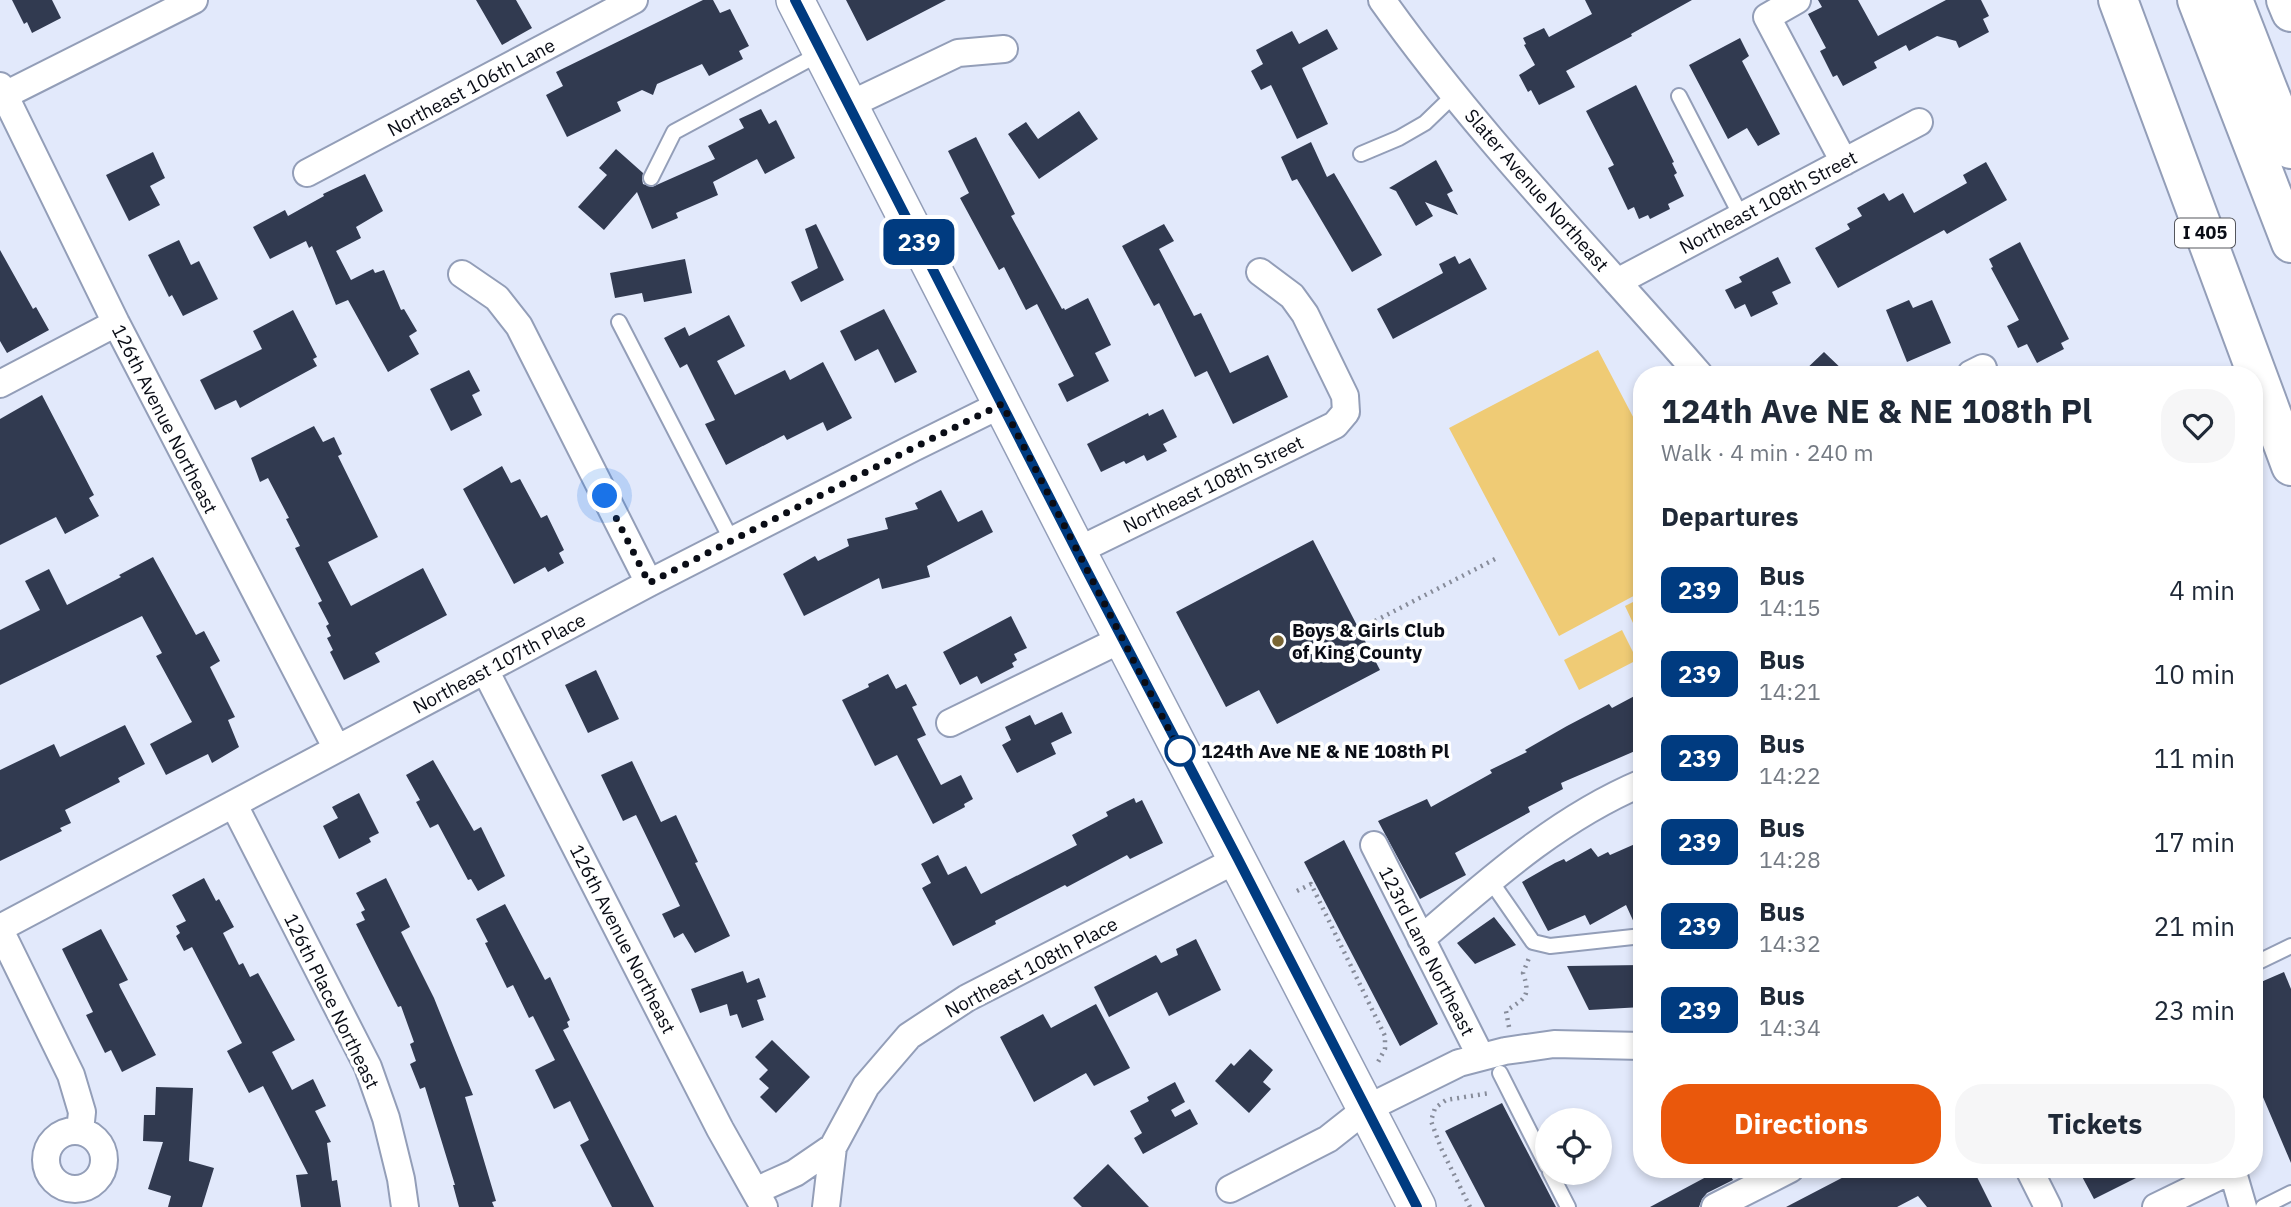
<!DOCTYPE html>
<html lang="en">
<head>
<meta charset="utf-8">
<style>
  :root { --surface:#fff; --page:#f6f6f7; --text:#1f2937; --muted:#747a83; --accent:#ea580c }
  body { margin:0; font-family:"IBM Plex Sans",sans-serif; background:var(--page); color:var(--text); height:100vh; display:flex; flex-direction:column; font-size:26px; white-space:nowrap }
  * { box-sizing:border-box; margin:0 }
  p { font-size:23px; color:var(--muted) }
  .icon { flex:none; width:38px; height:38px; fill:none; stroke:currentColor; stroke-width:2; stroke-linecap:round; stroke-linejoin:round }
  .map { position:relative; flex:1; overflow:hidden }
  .side { position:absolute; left:1633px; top:366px; width:630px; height:812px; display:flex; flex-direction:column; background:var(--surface); border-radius:28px; box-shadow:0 4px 10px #0003 }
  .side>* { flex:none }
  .badge { padding:0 14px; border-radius:10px; font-size:24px; line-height:46px }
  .controls { position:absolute; left:1535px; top:1108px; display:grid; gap:14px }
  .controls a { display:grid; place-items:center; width:77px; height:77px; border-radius:50%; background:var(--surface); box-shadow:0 4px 10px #0003; font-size:35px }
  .you { position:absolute; width:35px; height:35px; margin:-18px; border:5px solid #fff; border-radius:50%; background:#1a73e8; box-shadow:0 0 0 10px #1a73e833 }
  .map>.badge { position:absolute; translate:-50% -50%; box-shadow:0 0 0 4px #fff }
  h2 { padding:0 28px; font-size:26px; line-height:63px }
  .round { display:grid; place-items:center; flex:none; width:74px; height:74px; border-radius:28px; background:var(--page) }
  .headline { display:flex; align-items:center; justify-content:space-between; height:119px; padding:0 28px }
  h1 { font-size:33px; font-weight:700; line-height:52px }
  .button { display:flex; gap:14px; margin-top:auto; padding:14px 28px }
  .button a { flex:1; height:80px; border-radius:28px; background:var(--accent); color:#fff; font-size:28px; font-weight:700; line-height:80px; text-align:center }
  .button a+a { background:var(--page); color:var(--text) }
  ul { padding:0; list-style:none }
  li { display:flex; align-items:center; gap:21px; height:84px; padding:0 28px }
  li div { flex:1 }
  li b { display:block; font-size:26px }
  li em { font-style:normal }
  li .badge { min-width:77px; font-weight:700; text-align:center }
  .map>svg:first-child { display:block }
</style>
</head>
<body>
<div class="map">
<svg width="2291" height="1207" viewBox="0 0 2291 1207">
  <rect width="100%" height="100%" fill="#e2e9fb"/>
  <path fill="#efcb75" d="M1598 350 1641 432V592L1559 636 1449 428Z
    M1641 598V640L1625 606Z
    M1622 630 1637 660 1579 690 1564 660Z"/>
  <path fill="#313a50" d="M12 0H52L61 18 32 33 27 22 24 24Z
    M476 0H516L532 28 502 45Z
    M703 0H713L720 13 730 9 749 46 739 51 743 59 709 76 702 64 657 84 653 95 642 90 617 102 621 111 567 137 546 95 563 86 556 72Z
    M846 0H946L867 41Z
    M1585 0H1692L1631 34 1632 36 1566 71 1575 87 1539 105 1531 90 1528 92 1519 75 1535 65 1524 45 1526 44 1523 38 1544 28 1549 37 1592 14Z
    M1818 0H1858L1878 36 1946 0H1981L1989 16 1983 19 1989 32 1959 48 1956 41 1937 36 1909 51 1906 45 1874 62 1877 68 1843 86 1837 75 1833 77 1820 51 1826 48 1808 14 1822 7Z
    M1327 29 1338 49 1302 68 1328 124 1297 139 1271 85 1261 90 1251 71 1263 64 1256 50 1292 31 1299 44Z
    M1740 38 1749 56 1742 61 1780 134 1758 146 1747 128 1728 139 1689 65Z
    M1636 85 1674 162 1672 163 1677 173 1674 175 1684 196 1668 204 1670 209 1650 219 1648 215 1639 219 1634 207 1628 210 1608 168 1614 165 1586 111Z
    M761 109 769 124 776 120 795 158 765 174 757 159 713 182 718 195 676 213 678 218 652 229 637 192 604 230 578 207 607 175 599 168 616 149 643 173 642 179 643 184 652 187 715 159 708 146 744 128 739 119Z
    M1079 111 1098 139 1039 179 1008 134 1026 122 1038 139Z
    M976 137 1015 214 1011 216 1062 309 1064 308 1065 310 1088 298 1111 345 1095 353 1109 381 1067 402 1058 384 1074 376 1037 304 1026 310 1004 267 999 270 960 198 969 193 948 151Z
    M1311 142 1327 177 1334 173 1382 255 1352 272 1297 179 1292 181 1281 157Z
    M153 152 165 178 150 186 160 205 129 221 106 175Z
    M1436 160 1453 191 1447 194 1458 215 1425 202 1433 216 1416 226 1396 191 1389 188Z
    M1986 162 2007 200 1947 234 1944 230 1838 288 1815 248 1850 229 1847 224 1862 216 1857 208 1884 193 1889 201 1903 193 1914 213 1967 183 1963 175Z
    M365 174 383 211 356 227 361 238 336 251 351 280 373 269 375 273 384 270 401 310 404 309 417 331 409 336 419 354 388 372 348 300 336 305 312 246 309 248 306 241 270 259 253 227 285 210 288 216 324 196 323 194Z
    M816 224 844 280 801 302 791 282 818 268 805 229Z
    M1164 224 1174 241 1159 249 1194 316 1201 313 1230 373 1268 355 1288 397 1233 424 1207 371 1195 377 1159 303 1154 306 1122 246Z
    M179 240 191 265 199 261 218 299 183 316 172 295 169 297 148 255Z
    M2020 242 2069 339 2061 343 2064 349 2037 363 2027 344 2018 348 2007 326 2019 320 1991 268 1993 267 1989 259Z
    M0 250 33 309 36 307 49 330 7 353 0 341Z
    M1455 256 1459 264 1470 258 1487 289 1393 339 1377 309 1443 273 1439 264Z
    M1778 257 1791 283 1772 292 1778 304 1751 317 1745 304 1735 309 1725 290 1742 282 1739 277Z
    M685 259 692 293 644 302 642 293 615 298 610 273Z
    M1909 300 1913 308 1932 300 1951 343 1907 362 1886 310Z
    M884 309 917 372 895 383 878 349 855 361 840 331Z
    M293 310 317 357 313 359 317 366 240 408 236 400 215 410 200 380 262 349 253 331Z
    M729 315 745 346 717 361 735 395 785 370 790 380 823 362 852 418 827 431 823 422 787 440 784 435 726 465 705 424 715 420 687 364 680 368 664 338 685 327 689 336Z
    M1824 352 1847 374H1801Z
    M469 370 480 391 472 395 482 415 451 431 430 389Z
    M42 395 94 495 89 498 99 516 65 534 56 517 0 545V419Z
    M1163 409 1177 437 1163 444 1167 451 1147 461 1144 455 1126 464 1124 461 1101 472 1087 444 1148 413 1149 416Z
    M314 426 323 442 334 437 342 454 338 456 378 537 328 562 351 606 423 568 447 615 375 653 380 662 344 680 330 652 333 650 327 638 331 636 326 626 329 624 318 603 322 601 295 548 300 546 286 519 289 518 268 478 260 482 251 458Z
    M502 466 511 483 520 479 541 518 547 515 564 550 559 553 564 563 548 572 545 567 514 584 463 489Z
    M941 490 958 522 982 510 993 532 927 566 930 577 882 589 879 578 804 616 783 574 815 556 818 561 849 546 847 539 888 529 885 518 918 509 915 503Z
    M1313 540 1380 670 1277 724 1259 690 1226 707 1176 612Z
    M153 557 196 635 204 631 220 661 210 667 235 717 228 720 239 747 212 763 208 754 166 775 150 744 192 722 156 656 162 653 142 616 0 685V630L40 610 25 581 49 569 67 605 121 577 119 575Z
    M1011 616 1027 648 1014 654 1017 660 1012 663 1014 667 981 684 977 676 960 685 943 652Z
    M596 670 619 719 588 733 565 685Z
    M888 674 896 689 906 684 917 705 912 707 926 735 917 739 941 785 961 775 973 799 964 804 965 807 933 824 897 755 875 766 842 700 869 687 868 684Z
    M1642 692V748L1561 783 1563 789 1528 807 1530 812 1455 853 1466 875 1420 899 1378 821 1427 799 1431 807 1492 773 1490 770 1527 752 1525 750 1567 726 1609 704 1612 708Z
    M1062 712 1072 733 1051 743 1056 754 1017 773 1002 745 1011 740 1005 727 1030 715 1035 725Z
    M125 725 145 764 118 778 120 782 65 810 71 823 60 828 62 831 0 861V770L54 744 60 757Z
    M433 760 474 831 481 827 505 876 478 891 471 879 468 880 438 824 430 828 416 802 420 800 406 775Z
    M632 761 661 822 676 815 698 862 695 863 730 936 695 953 683 933 674 938 662 914 680 906 636 815 623 821 601 775Z
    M359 793 379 833 369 838 371 842 339 859 323 826 338 818 332 807Z
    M1134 798 1136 803 1142 800 1163 843 1130 859 1127 855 1067 887 1065 885 995 921 996 924 953 946 922 888 931 883 921 864 938 855 948 875 966 866 981 894 1077 845 1072 835 1108 816 1106 812Z
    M1344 840 1438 1024 1400 1046 1304 862Z
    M1635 844 1642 857V926L1636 927 1626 905 1590 925 1585 915 1548 931 1522 882 1555 863 1564 859 1566 862 1591 848 1598 857 1608 852 1610 855Z
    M204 878 216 901 219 899 234 927 223 933 239 965 243 963 250 977 258 973 295 1040 272 1052 292 1090 313 1079 326 1106 315 1111 331 1142 327 1143 332 1181 337 1180 341 1207H301L296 1175 308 1174 263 1086 249 1093 227 1051 242 1043 192 947 184 951 176 936 180 933 176 926 186 921 172 895Z
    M386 878 410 927 401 932 434 998 473 1095 465 1097 496 1201 492 1202 494 1207H459L453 1185H455L425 1087 420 1089 410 1064 416 1061 410 1044 414 1042 401 1006 398 1007 356 924 365 920 361 912 365 910 356 893Z
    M505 904 545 980 550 977 570 1020 567 1022 569 1027 563 1030 654 1207H612L580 1145 589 1140 570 1101 554 1109 535 1070 555 1060 533 1016 529 1018 513 985 507 988 485 943 488 942 476 919Z
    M1494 917 1516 945 1475 964 1457 943Z
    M101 929 128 980 119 984 120 987 156 1055 122 1072 111 1050 105 1053 86 1015 93 1012 62 949Z
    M1196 939 1221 990 1169 1016 1157 992 1109 1017 1094 987 1156 955 1161 963 1178 955 1176 949Z
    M1642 965V1007L1589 1010 1567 966Z
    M743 971 747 983 759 978 766 997 757 1000 764 1020 742 1028 737 1014 730 1016 727 1004 700 1013 691 989Z
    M2284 972 2291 989V1163L2254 1076V985Z
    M1096 1004 1130 1068 1094 1086 1086 1073 1034 1102 1000 1037 1043 1014 1051 1028Z
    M772 1040 810 1077 776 1113 760 1097 769 1088 759 1079 768 1070 755 1057Z
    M1250 1049 1273 1070 1263 1082 1271 1089 1249 1113 1215 1081 1231 1063 1234 1066Z
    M1175 1082 1185 1102 1171 1110 1175 1117 1190 1109 1198 1124 1143 1154 1134 1138 1142 1133 1130 1111 1149 1101 1147 1097Z
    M156 1087 193 1088 189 1161 214 1168 202 1207H168L171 1196 148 1189 163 1142 143 1141 144 1115H155Z
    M1502 1103 1556 1207H1485L1445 1131Z
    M1108 1164 1149 1207H1082L1073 1198Z
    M1721 1169H1727L1733 1180 1707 1193 1702 1199 1699 1207H1650Z
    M1859 1169H1973L1992 1207H1927L1918 1196 1897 1207H1786Z
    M2078 1169H2154L2094 1199Z"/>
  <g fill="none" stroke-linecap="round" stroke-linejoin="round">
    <defs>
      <path id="lane" d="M1679 96 1741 216
        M1361 154 1399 138 1425 123 1453 96
        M651 178 674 132 821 53
        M619 322 732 541
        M1490 880 1533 942 1550 946 1642 936
        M2254 964 2291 946
        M1500 1073 1547 1166
        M1550 1172 1568 1207
        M2263 1207 2291 1193"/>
      <path id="street" d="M1382 0C1477 134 1592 251 1699 374
        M1797 0 1767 17 1844 162
        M0 86 116 323 337 749
        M5 95 194 0
        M849 105 958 53 1004 49
        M307 173 634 0
        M462 274 497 298 519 326 649 583
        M1617 282 1919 122
        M1971 374 1983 368
        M0 384 116 323
        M1077 551 1335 425 1346 412 1345 396 1305 314 1292 296 1260 272
        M485 670 720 1129 764 1207
        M950 723 1122 639
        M234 805 368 1067 386 1118 401 1179 405 1207
        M1374 845 1481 1057
        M0 928 649 583 913 448 1002 404
        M0 930 71 1075 82 1112 80 1131
        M1421 939C1490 880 1557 819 1642 783
        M46 1160a29 29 0 1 1 58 0a29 29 0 1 1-58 0Z
        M2029 1169 2048 1207
        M2232 1169 2243 1207
        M1230 1189 1328 1139 1366 1109 1459 1063 1505 1051 1554 1044 1642 1046
        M755 1191 795 1173 833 1147
        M826 1207 833 1147 866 1086 909 1036 967 998 1238 859
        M1715 1207 1790 1169
        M2156 1207 2232 1170"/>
      <path id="secondary" d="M795 0 1077 551 1417 1207"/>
      <path id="highway" d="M2118 0 2291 466
        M2197 0 2291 243
        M2233 0 2291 149
        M2286 0 2291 12"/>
    </defs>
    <use href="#lane" stroke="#939eb8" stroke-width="18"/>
    <use href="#street" stroke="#939eb8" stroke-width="30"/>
    <use href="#secondary" stroke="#939eb8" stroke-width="40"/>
    <use href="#highway" stroke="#939eb8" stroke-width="42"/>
    <path stroke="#878c9a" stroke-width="4.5" stroke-dasharray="2 5" stroke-linecap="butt" d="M1375 621 1499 557
      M1297 891 1311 884 1385 1036V1049L1378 1062
      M1509 1027 1506 1011C1525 998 1531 997 1523 973L1529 958
      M1470 1207 1441 1148 1431 1121 1435 1108 1446 1100 1490 1093"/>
    <use href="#lane" stroke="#fff" stroke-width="14"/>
    <use href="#street" stroke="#fff" stroke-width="26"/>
    <use href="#secondary" stroke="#fff" stroke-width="37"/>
    <use href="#highway" stroke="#fff" stroke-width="38"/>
  </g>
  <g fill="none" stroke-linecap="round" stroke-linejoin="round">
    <defs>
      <path id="line" d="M795 0 1088 573 1238 859 1417 1207"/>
    </defs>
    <use href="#line" stroke="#fff" stroke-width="16"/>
    <use href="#line" stroke="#003b80" stroke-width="10"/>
    <path stroke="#0a0d16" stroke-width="7" stroke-dasharray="0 12.6" d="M605 496 649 583 913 448 1002 404 1180 751"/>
  </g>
  <circle fill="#796534" stroke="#fff" stroke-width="2.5" cx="1278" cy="641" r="7"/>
  <circle fill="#fff" stroke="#003b80" stroke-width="3.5" cx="1180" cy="751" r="14"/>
  <g text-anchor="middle" stroke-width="7" stroke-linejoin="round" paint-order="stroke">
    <rect fill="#fff" stroke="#54565c" stroke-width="2" x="2175" y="218.5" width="60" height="29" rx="5"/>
    <g font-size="18" font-weight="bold" fill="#0a0d16">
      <text x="2205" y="239">I 405</text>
    </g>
    <g font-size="19" fill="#0a0d16" stroke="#fff">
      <text transform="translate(471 87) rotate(-28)" y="7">Northeast 106th Lane</text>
      <text transform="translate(1537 190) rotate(49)" y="7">Slater Avenue Northeast</text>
      <text transform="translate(1768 202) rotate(-28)" y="7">Northeast 108th Street</text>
      <text transform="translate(165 419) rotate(63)" y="7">126th Avenue Northeast</text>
      <text transform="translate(1213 484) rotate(-26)" y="7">Northeast 108th Street</text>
      <text transform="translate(499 663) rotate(-28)" y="7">Northeast 107th Place</text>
      <text transform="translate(623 939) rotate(63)" y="7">126th Avenue Northeast</text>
      <text transform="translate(1427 951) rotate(63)" y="7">123rd Lane Northeast</text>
      <text transform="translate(1031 967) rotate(-28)" y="7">Northeast 108th Place</text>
      <text transform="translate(332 1001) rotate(64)" y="7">126th Place Northeast</text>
    </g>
    <g font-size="19" font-weight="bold" fill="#0a0d16" stroke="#fff" text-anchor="start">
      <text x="1292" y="637">Boys &amp; Girls Club<tspan x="1292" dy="22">of King County</tspan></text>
    </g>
    <g font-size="19" font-weight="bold" fill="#0a0d16" stroke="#fff" text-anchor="start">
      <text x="1201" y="758">124th Ave NE &amp; NE 108th Pl</text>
    </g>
  </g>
</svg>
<div class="controls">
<a><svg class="icon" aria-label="locate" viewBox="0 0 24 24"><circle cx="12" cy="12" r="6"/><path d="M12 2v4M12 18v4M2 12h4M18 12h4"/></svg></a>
</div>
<div class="you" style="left:605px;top:496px"></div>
<b class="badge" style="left:919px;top:242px;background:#003b80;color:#fff">239</b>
<section class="side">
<div class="headline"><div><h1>124th Ave NE &amp; NE 108th Pl</h1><p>Walk · 4 min · 240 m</p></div><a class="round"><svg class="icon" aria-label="heart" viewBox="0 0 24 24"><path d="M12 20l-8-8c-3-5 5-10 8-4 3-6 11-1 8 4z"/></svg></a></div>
<h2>Departures</h2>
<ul>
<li><span class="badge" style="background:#003b80;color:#fff">239</span><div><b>Bus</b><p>14:15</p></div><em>4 min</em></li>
<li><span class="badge" style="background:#003b80;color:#fff">239</span><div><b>Bus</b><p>14:21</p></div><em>10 min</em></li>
<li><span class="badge" style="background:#003b80;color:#fff">239</span><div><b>Bus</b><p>14:22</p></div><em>11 min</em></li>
<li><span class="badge" style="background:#003b80;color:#fff">239</span><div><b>Bus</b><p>14:28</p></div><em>17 min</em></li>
<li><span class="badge" style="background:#003b80;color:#fff">239</span><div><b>Bus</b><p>14:32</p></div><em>21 min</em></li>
<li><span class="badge" style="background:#003b80;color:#fff">239</span><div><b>Bus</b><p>14:34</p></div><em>23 min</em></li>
</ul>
<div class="button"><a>Directions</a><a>Tickets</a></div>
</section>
</div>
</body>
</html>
